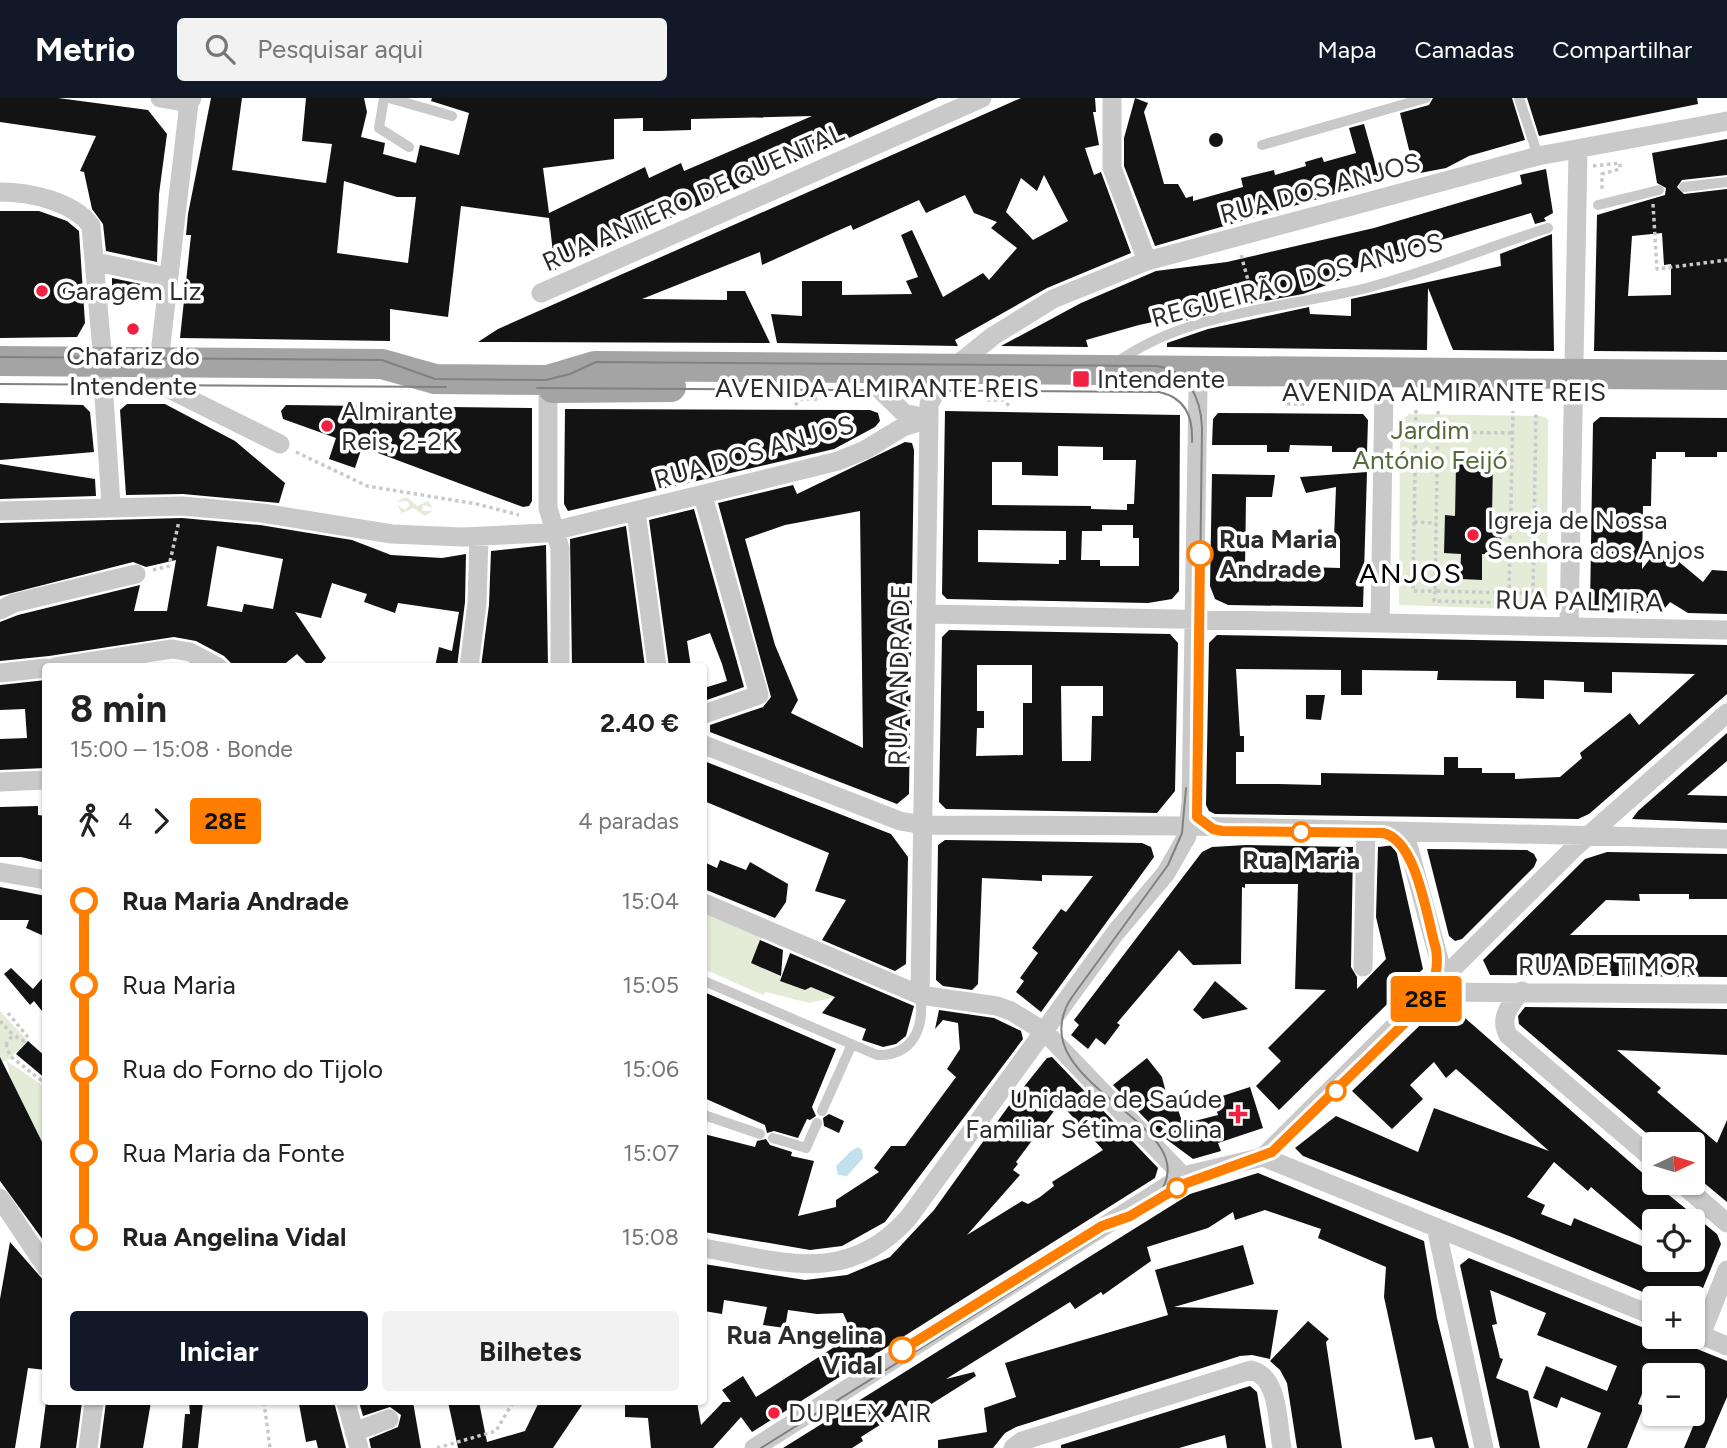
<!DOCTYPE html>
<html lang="pt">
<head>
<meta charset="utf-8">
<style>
  :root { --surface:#fff; --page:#f2f2f2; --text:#222; --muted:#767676; --accent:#111827 }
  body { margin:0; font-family:Figtree,sans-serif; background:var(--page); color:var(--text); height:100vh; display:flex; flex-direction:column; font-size:26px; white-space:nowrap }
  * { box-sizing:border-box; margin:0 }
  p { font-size:23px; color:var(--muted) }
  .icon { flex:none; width:38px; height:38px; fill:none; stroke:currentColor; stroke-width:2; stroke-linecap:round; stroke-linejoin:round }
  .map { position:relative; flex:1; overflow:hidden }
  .side { position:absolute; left:42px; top:565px; width:665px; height:742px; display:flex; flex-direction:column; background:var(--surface); border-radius:7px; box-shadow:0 2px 5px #0004 }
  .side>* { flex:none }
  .badge { padding:0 14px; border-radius:5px; font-size:24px; line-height:46px }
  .needle { width:46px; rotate:86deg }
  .buttons { position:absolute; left:1642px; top:1034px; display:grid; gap:14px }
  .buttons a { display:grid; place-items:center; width:63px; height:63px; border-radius:7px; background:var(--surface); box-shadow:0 2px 5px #0004; font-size:35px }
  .map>.badge { position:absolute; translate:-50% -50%; box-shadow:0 0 0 4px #fff }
  .legs { display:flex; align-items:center; gap:10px; height:77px; padding:0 28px; font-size:23px }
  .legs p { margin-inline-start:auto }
  .summary { display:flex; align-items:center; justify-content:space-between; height:119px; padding:0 28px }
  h1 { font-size:38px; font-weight:700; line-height:52px }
  .button { display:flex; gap:14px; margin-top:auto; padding:14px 28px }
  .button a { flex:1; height:80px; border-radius:7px; background:var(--accent); color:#fff; font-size:28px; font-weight:700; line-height:80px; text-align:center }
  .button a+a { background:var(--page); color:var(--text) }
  ul { padding:0 28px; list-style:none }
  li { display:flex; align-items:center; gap:24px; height:84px; font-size:26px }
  li i { display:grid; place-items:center; width:10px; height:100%; margin:0 9px; background:currentColor }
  li i::after { content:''; width:18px; height:18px; margin:-9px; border:5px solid; border-radius:50%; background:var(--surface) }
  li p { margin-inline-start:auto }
  li:first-child i { background:linear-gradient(#0000 50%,currentColor 0) }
  li:last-child i { background:linear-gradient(currentColor 50%,#0000 0) }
  header { display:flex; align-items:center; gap:42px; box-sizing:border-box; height:98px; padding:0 35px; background:var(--accent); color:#fff }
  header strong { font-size:33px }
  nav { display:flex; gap:38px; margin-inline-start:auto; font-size:24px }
  .search { width:490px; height:63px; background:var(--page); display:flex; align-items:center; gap:18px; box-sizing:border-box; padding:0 24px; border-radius:7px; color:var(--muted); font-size:26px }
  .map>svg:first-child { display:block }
</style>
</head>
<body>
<header>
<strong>Metrio</strong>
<div class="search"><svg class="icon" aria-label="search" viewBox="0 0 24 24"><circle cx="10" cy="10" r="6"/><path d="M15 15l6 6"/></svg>Pesquisar aqui</div>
<nav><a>Mapa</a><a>Camadas</a><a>Compartilhar</a></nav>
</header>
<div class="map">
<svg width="1727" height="1350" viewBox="0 0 1727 1350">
  <rect width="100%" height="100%" fill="#fff"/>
  <path fill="#e4ecd8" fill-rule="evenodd" d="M1409 316 1542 318 1548 321 1547 504 1543 512 1399 507 1400 324ZM1456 364 1493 365 1492 419 1502 420 1501 456H1482L1481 482 1460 481 1461 456 1446 417 1455 418Z
    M402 400H408L417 408 428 403 433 410 423 407 422 413H433L425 418 413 410 402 415 397 407 405 412 410 407 407 403 398 404Z
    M704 809 764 835 751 865 779 877 781 883 805 892 811 889 836 899 809 905 766 894 763 897 704 871Z
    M0 913 28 943 7 963 45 989V1050L17 997H14L7 963 0 964Z"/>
  <path fill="#c3e0ed" d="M858 1049 862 1052 863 1060 847 1078 838 1077 836 1068 851 1053Z"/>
  <path fill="#131313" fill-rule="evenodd" d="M0 0H58L148 12 167 36 159 96 157 164 106 153 103 126 92 111 84 74 80 73 96 38 0 24Z
    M211 0H242L232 72 326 85 332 46 302 43 306 0H364L367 14 361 39 385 45 383 56 416 65 420 47 459 57 469 15 431 3 432 0H938L555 172 549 120 461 108 448 219 390 211V243L180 240 191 137H186L188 116ZM812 18 684 73 681 65 649 80 645 69 549 115 543 70 614 61V21L643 20V33H659L691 32V21ZM344 83 397 99H416L408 165 337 155Z
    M1021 0H1095L1096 14H1093L1099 47 1085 50 1094 77 1101 74 1131 155 1047 190 955 242 958 248 777 245 771 216 802 218V183H842V197L912 196 906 183 918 179 901 137 912 132 943 199 983 175 989 182 1017 150 991 130 997 124 974 115 965 97 926 115 919 102 853 132 851 127 835 134 762 167 760 154 642 201 727 202V193H745L770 245 478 244 498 231ZM1044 77 1068 123 1033 142 1006 114 1021 80 1037 93Z
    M1135 0 1148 5 1144 14 1164 86H1178L1186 100 1193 98V103L1243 89 1241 80 1274 72 1275 77 1306 68 1305 64 1322 59 1324 64 1356 55 1349 30 1364 26 1380 83 1155 148 1124 68V40Z
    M1433 0H1512L1525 42 1469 58 1446 70 1415 76 1400 15 1429 7Z
    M1527 0H1697L1698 6 1539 38Z
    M1209 42a7 7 0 1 1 14 0a7 7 0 1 1-14 0Z
    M1727 41V77L1682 82 1677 89 1684 96 1727 91V254L1594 253 1597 117 1665 97 1666 90 1657 85 1652 55ZM1662 135 1664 167 1671 166V197L1628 198 1632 138Z
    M1546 71 1553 115 1544 120 1546 123 1535 126 1531 115 1414 150 1415 157 1400 162 1339 173 1342 181 1303 196 1237 208 1171 227 1172 220 1139 227 1086 242 1088 249 1001 248 1081 205 1156 173 1227 164 1374 130 1522 86 1520 77Z
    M0 113H39L67 123 79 133 85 225 77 239 0 240Z
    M1552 136 1554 253 1453 252 1428 190 1427 252 1167 249V245L1208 231 1309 209 1310 216 1351 218V201L1501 168 1500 156Z
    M112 180 155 189 154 198 112 192Z
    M0 305 83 307 90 314 94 354 0 362Z
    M127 306H165L235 343 285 385 279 405 183 396 126 397 120 312Z
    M286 307 532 310V403L529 408 523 409 362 349 355 370 329 361 336 340 283 321 281 313Z
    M565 311 870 312 878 315 880 323 875 329 834 351 568 413 564 406Z
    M945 313 1180 317 1179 493 1172 501 1148 505 947 501 942 496ZM1058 348 1103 349V362H1136L1134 406H1127V412L1091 411V408L992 407V364H1022V377L1058 378ZM1102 427H1133V440H1139V468H1100V462H1081L1082 433H1102ZM978 432 1066 433V462H1059V466L978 464Z
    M1218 315 1363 316 1368 322 1367 354H1332V348L1290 347 1289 354H1267V347H1212L1213 321Z
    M1600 319 1727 320V354H1717V359H1685V354H1656V361H1652L1651 408H1643L1642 471 1660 448 1703 484 1712 472 1727 473V516L1688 515 1670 504 1665 510 1648 496 1649 515 1595 514 1590 508 1593 325Z
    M905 344 912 345 914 352 909 696 897 706 710 634V627L763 609 771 599 718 405 793 387 797 396ZM860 413 863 650 791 615 798 602 775 547 745 441 785 427Z
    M1456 364H1493L1492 419H1502L1501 457 1482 456V482L1460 481 1461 456 1444 455 1445 417 1455 418Z
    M0 366 95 381 96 398 0 401Z
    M1367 374 1363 509 1228 507 1215 501 1210 488 1212 376 1275 377 1272 399H1246L1245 472H1272V468L1340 470V441H1334L1336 389 1306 395 1300 379Z
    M694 411 744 589 704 603V590L727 583 722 566 710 535 687 543 691 569H669L649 422Z
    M182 420 260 427 352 442 391 457 442 460 466 456 465 504 457 569H435L439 549 452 553 459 514 398 505 395 515 364 504 367 496 332 485 321 520 295 514 326 560 318 569H310L297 556 281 569H235L224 558 196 543 174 539 49 558 0 563V524L18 517 140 487 134 513H167L176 462 146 469 133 464 0 498V425ZM217 448 283 461 273 511 244 506 242 514 207 508Z
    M626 428 645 569H572L570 441Z
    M546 447 548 569H481L489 507 491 453Z
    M949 532 1170 536 1178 545 1175 693 1157 715 946 711 939 704 942 539ZM977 567H1032V605H1023V657L976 658 977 630H984V613H977ZM1061 588H1103V618H1092L1091 663H1062Z
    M1217 537 1727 547V596L1589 716 1578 721 1215 716 1209 713 1206 707 1209 545ZM1236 571 1341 572V597H1362V572L1438 573 1437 582 1516 583V600L1544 601V582L1584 584V594L1612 595V574L1695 576 1639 627 1630 615 1580 655 1582 660 1560 679 1515 681V675H1482V670H1458V659H1444V677L1321 675V687L1278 686H1236V654H1244V638H1240Z
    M46 582V670L0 672V641L27 640 25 611 0 612V587Z
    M1306 597H1325L1321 622 1306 621Z
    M1727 635V663L1687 697 1727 698V725L1632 721 1638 713Z
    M704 663 891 736 908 759 906 866 895 873 822 842 846 802 815 793 829 755 704 703Z
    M38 708V717L46 718V765L21 759H0V709Z
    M945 742 1142 745 1151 749 1154 759 1041 914 1016 894 1024 883 1020 880 1038 855 1032 850 1061 811 1066 814 1093 778 1042 777V783L982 780 978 886 972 892 943 888 936 882 938 747Z
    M1246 747 1353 749 1351 869 1357 879V891L1386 861 1376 819 1378 749 1395 747 1423 871 1279 1012 1256 988 1281 963 1268 950 1326 892 1295 891 1298 786H1245V790L1242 789 1241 866 1193 867 1179 852 1117 925 1120 927 1105 947 1096 940 1088 951 1071 937 1079 927 1074 922 1202 754 1212 749Z
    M1427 751 1527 752 1534 756 1537 762 1534 769 1462 841 1455 843 1449 838Z
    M1607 754 1727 756V801H1689V796H1639L1640 803 1606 802 1570 837H1727V879L1490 877 1483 862 1585 761Z
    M720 762 746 772 750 764 788 786 786 804 775 820 704 791V764L717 770Z
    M0 789 46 798V839L26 830 29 822H0Z
    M760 842 783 852 781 878 751 865Z
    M790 855 914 908 906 938 896 946 883 949 862 942 866 931 822 915 835 899 811 889 805 892 780 883Z
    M11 870 33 891 46 876V918L34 903 30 907 4 876Z
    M1215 883 1248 911 1203 921 1193 912Z
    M704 894 836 951 812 1009 816 1018 810 1022 807 1021 798 1040 774 1033 767 1035 765 1027 704 1000Z
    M1442 906H1449L1654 1085 1717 1136 1721 1146 1699 1200H1657L1509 1138 1303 1058 1295 1050 1336 1018 1418 1054 1434 1010 1549 1053 1456 971 1446 980 1434 964 1410 987 1423 1001 1392 1031 1352 993ZM1554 1064 1588 1093 1591 1089 1654 1143V1124H1692V1169L1674 1162H1654V1153L1574 1120 1571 1128 1541 1116 1545 1107 1527 1099Z
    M1525 909 1727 911V957L1617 952 1661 990 1657 994 1717 1045 1727 1022V1104L1692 1075V1046H1659L1519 926 1518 918Z
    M939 912 994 920 1021 933 1023 941 885 1124 842 1148 810 1152 704 1134V1036L755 1049 757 1043 766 1041 770 1047 792 1054 791 1058 814 1063 798 1118 836 1109V1102L879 1074 874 1070 891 1048H905L956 979 947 971 960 951 958 925 943 922 935 931Z
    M28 943 46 959V981L16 956Z
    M0 959 46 1052V1146L0 1083Z
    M1052 959 1158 1070 1155 1080 752 1334 741 1319 713 1350H651L648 1320 625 1319V1304H697L701 1327 723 1304H731L722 1292 743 1278 756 1299 853 1237 843 1215 817 1216 788 1212 785 1230 763 1227 767 1209 724 1202 722 1216 704 1213V1166L805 1182 847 1177 890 1159 934 1112 1010 1006 1047 960ZM1060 1005 1103 1052 1052 1084 1054 1088 1040 1099 1028 1106 1022 1103 967 1137 1020 1077 1013 1072 1018 1066 1016 1064Z
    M1147 960 1162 979 1167 999 1177 1009 1183 1026 1218 1017 1213 1001 1250 989 1263 1030 1218 1045 1221 1053 1193 1061 1162 1038 1113 987Z
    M829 1016 844 1023 839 1035 824 1028 823 1020Z
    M1258 1075 1424 1143 1437 1220 1469 1350H1435L1432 1339 1415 1342 1384 1199 1386 1169 1318 1140 1321 1131 1265 1112 1235 1122 1233 1114 1208 1130 1147 1149 1151 1163 1103 1197 1101 1194 1075 1211 1070 1204 946 1281 974 1274 976 1278 917 1315 912 1308 908 1311 906 1307 881 1322 883 1325 861 1339 863 1343 852 1350H783L1190 1096Z
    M10 1144 46 1185V1272L28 1270 15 1350H0V1201Z
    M1243 1147 1254 1186 1174 1209 1278 1212 1270 1261 1252 1257 1240 1258 1016 1329 1005 1335 993 1350H938V1342L987 1334 984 1310 1016 1299 1005 1265 1168 1217 1155 1172Z
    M1469 1160 1654 1234V1239H1667L1727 1263V1299L1705 1350H1684L1705 1300 1692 1295V1278H1649L1638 1306 1644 1308 1627 1350H1587L1601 1315 1561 1299 1557 1310 1533 1300 1546 1268 1607 1293 1617 1268 1537 1237 1546 1215 1490 1192 1497 1226 1492 1227 1500 1260 1503 1261 1496 1280 1528 1293 1540 1350H1500L1460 1167Z
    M1308 1223 1329 1241 1326 1244 1342 1350H1297L1287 1285 1280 1272 1270 1263Z
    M1250 1288 1257 1294 1266 1350H1227L1225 1337 1179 1350H1061V1347Z
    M46 1304H82L76 1350H40Z
    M106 1304H151L143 1350H100Z
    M189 1304H203L198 1350H182L185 1316H190Z
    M308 1304H334L346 1350H318L316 1342 306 1344 299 1306Z
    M359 1304H413L421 1350H371L369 1341 398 1329 401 1317 390 1309 363 1318Z
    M448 1304H479L487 1344 525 1333 539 1304H584L553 1350H458Z"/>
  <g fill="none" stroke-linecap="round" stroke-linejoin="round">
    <path stroke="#c9c9c9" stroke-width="3.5" stroke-dasharray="3.5 3.5" stroke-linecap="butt" d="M1593 68 1620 65V71L1602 76V94
      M1653 106 1657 171 1727 162
      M1241 157 1253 200
      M115 200 149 202
      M73 301V286
      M987 302H1004L1010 309
      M1287 306H1309
      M795 307 802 301H821
      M1416 312 1413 493H1435L1434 503 1509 505V495H1533L1536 313
      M1438 313 1435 493 1509 495 1513 313
      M1438 334 1512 335
      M296 354 367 388 477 406 519 417
      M1414 424 1436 425
      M1511 427H1534
      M153 472 169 468 179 423
      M8 915 27 938 24 943 13 937
      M0 923 13 937 6 946
      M6 946 10 958 46 986
      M40 983 46 976
      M264 1304 270 1350
      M437 1350 496 1333 513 1304"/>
    <path stroke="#c9c9c9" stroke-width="10" d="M384 0 379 30 409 49
      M389 0 452 18
      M1519 0 1538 58
      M1262 47 1426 0
      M1684 89 1727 84
      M1598 107 1659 92
      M1116 265C1189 212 1286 211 1370 189 1430 173 1489 149 1548 130
      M704 883 877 957C913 958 925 930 920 897
      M822 1013 852 946
      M704 1017 760 1036
      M773 1040 806 1050 817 1025"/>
    <path stroke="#c9c9c9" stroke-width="19" d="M160 0 189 5
      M1112 0V70L1147 163
      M0 94C29 94 73 103 91 128L103 264
      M96 164 167 179
      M541 195 982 0
      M159 264 189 5 192 0
      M952 271 993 238 1053 201 1147 163 1538 58 1727 23
      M103 283 111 407
      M153 283 280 346
      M877 289 904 315 929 321 920 897
      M548 290V410L560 450V569
      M703 398 759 597 704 616
      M0 413 182 408 262 415 392 436 462 439 545 435 838 363 865 352 903 329 929 321V306L938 290
      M636 414 657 569
      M0 512 14 505 136 476
      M926 516 1727 532
      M1380 525 1384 293
      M1569 529 1578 53
      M55 569 172 551 190 554 218 569
      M469 569 477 505 479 439
      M0 575 46 570
      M704 647 900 723 923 727 1189 728 1727 741
      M0 684 46 682
      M1405 736 1444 880
      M0 774 46 782
      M704 805 920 897 997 908 1011 913 1045 934 1183 1078
      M1363 869 1366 733
      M1522 893C1510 906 1499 920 1508 937L1654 1062
      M1430 894 1727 896
      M1263 1059 1572 752 1727 615
      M1263 1059 1654 1218
      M1681 1085 1727 1125
      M0 1100 46 1169
      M1436 1129 1484 1350
      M704 1150C782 1164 849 1188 909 1119L1116 834 1166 775 1187 738 1191 706 1198 292
      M1692 1233 1727 1248
      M1701 1237 1727 1172
      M346 1304 359 1350
      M354 1334 389 1321
      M88 1350 94 1304
      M754 1350 1183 1078 1263 1059
      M1013 1350 1022 1343 1251 1272C1280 1279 1277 1325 1282 1350"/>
    <path stroke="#a4a4a4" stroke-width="30" d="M0 263 382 266 435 281 548 282 595 268 1727 277
      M553 290 671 289"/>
    <path stroke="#818181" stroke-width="2" d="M0 259 382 262 435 281 546 282 570 276 596 264 1156 268C1188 272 1201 300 1202 330L1197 719 1213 731 1222 733 1383 735C1417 742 1427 821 1435 851 1440 876 1431 894 1416 914L1272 1054 1175 1091 761 1350
      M0 286 446 289
      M537 290 1159 294C1186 300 1193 319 1192 344
      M1156 1100C1218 1026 1013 988 1072 899L1168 767 1182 735 1186 690"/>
  </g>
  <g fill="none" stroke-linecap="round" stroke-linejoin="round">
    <defs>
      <path id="line-1" d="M902 1252 1102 1128 1130 1118 1184 1086 1272 1054 1416 914C1431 894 1440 876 1436 851 1427 821 1417 742 1383 735L1222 733 1213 731 1197 719 1200 456"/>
    </defs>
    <use href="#line-1" stroke="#fff" stroke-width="16"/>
    <use href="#line-1" stroke="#ff7e00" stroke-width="10"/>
  </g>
  <g fill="#f22041" stroke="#fff" stroke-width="2.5">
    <circle cx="42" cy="193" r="7"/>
    <circle cx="133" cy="231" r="7"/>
    <rect x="1072" y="272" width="18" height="18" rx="3.5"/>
    <circle cx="327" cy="328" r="7"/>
    <circle cx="1473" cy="437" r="7"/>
    <path d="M1234.5 1005.5h7v7h7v7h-7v7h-7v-7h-7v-7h7z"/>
    <circle cx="774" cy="1315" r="7"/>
  </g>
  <g fill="#fff" stroke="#ff7e00" stroke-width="3.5">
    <circle cx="1200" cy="456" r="12"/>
    <circle cx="1301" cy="734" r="9"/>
    <circle cx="1336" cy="993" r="9"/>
    <circle cx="1177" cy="1090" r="9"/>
    <circle cx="902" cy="1252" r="12"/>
  </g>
  <g text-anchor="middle" stroke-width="7" stroke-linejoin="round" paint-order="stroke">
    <g font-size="26" fill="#2c2c2c" stroke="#fff">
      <text transform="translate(1320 90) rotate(-15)" y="9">RUA DOS ANJOS</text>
      <text transform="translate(693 99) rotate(-24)" y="9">RUA ANTERO DE QUENTAL</text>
      <text transform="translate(1297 182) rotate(-15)" y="9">REGUEIRÃO DOS ANJOS</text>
      <text x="877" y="299">AVENIDA ALMIRANTE REIS</text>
      <text x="1444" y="303">AVENIDA ALMIRANTE REIS</text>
      <text transform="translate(754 354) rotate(-16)" y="9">RUA DOS ANJOS</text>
      <text transform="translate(1579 503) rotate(1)" y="9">RUA PALMIRA</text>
      <text transform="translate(899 577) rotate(-89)" y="9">RUA ANDRADE</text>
      <text x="1607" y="877">RUA DE TIMOR</text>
    </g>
    <g font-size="26" fill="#2c2c2c" stroke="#fff" text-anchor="start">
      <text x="56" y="202">Garagem Liz</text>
      <text x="133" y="267" text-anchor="middle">Chafariz do<tspan x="133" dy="30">Intendente</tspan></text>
      <text x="1097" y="290">Intendente</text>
      <text x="341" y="322">Almirante<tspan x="341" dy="30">Reis, 2-2K</tspan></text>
      <text x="1487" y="431">Igreja de Nossa<tspan x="1487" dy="30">Senhora dos Anjos</tspan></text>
      <text x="1222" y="1010" text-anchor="end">Unidade de Saúde<tspan x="1222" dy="30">Familiar Sétima Colina</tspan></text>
      <text x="788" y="1324">DUPLEX AIR</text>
    </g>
    <g font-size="26" fill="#546b37" stroke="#fff">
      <text x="1430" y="341">Jardim<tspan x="1430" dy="30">António Feijó</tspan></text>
    </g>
    <g font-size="26" font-weight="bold" fill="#2c2c2c" stroke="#fff" text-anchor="start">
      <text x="1219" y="450">Rua Maria<tspan x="1219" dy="30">Andrade</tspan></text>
      <text x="1301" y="771" text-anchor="middle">Rua Maria</text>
      <text x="883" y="1246" text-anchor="end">Rua Angelina<tspan x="883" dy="30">Vidal</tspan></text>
    </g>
    <g font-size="28" letter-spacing="2" fill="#000" stroke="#fff">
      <text x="1411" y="485">ANJOS</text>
    </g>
  </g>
</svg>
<div class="buttons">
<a><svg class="needle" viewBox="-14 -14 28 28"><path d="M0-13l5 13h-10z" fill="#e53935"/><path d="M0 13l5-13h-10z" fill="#767676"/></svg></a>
<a><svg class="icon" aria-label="locate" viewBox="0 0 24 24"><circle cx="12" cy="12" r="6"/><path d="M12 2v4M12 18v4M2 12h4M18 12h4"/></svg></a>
<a>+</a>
<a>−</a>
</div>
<b class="badge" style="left:1426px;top:901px;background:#ff7e00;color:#111">28E</b>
<section class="side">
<div class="summary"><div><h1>8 min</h1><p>15:00 – 15:08 · Bonde</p></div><b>2.40 €</b></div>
<div class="legs"><svg class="icon" aria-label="walk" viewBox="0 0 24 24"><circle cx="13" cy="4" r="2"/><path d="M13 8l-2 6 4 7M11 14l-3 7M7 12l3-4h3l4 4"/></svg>4<svg class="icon" aria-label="forward" viewBox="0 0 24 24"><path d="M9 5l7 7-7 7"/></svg><b class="badge" style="background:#ff7e00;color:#111">28E</b><p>4 paradas</p></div>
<ul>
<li><i style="color:#ff7e00"></i><b>Rua Maria Andrade</b><p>15:04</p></li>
<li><i style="color:#ff7e00"></i><span>Rua Maria</span><p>15:05</p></li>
<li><i style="color:#ff7e00"></i><span>Rua do Forno do Tijolo</span><p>15:06</p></li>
<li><i style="color:#ff7e00"></i><span>Rua Maria da Fonte</span><p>15:07</p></li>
<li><i style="color:#ff7e00"></i><b>Rua Angelina Vidal</b><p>15:08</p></li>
</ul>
<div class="button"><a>Iniciar</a><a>Bilhetes</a></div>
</section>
</div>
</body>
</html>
